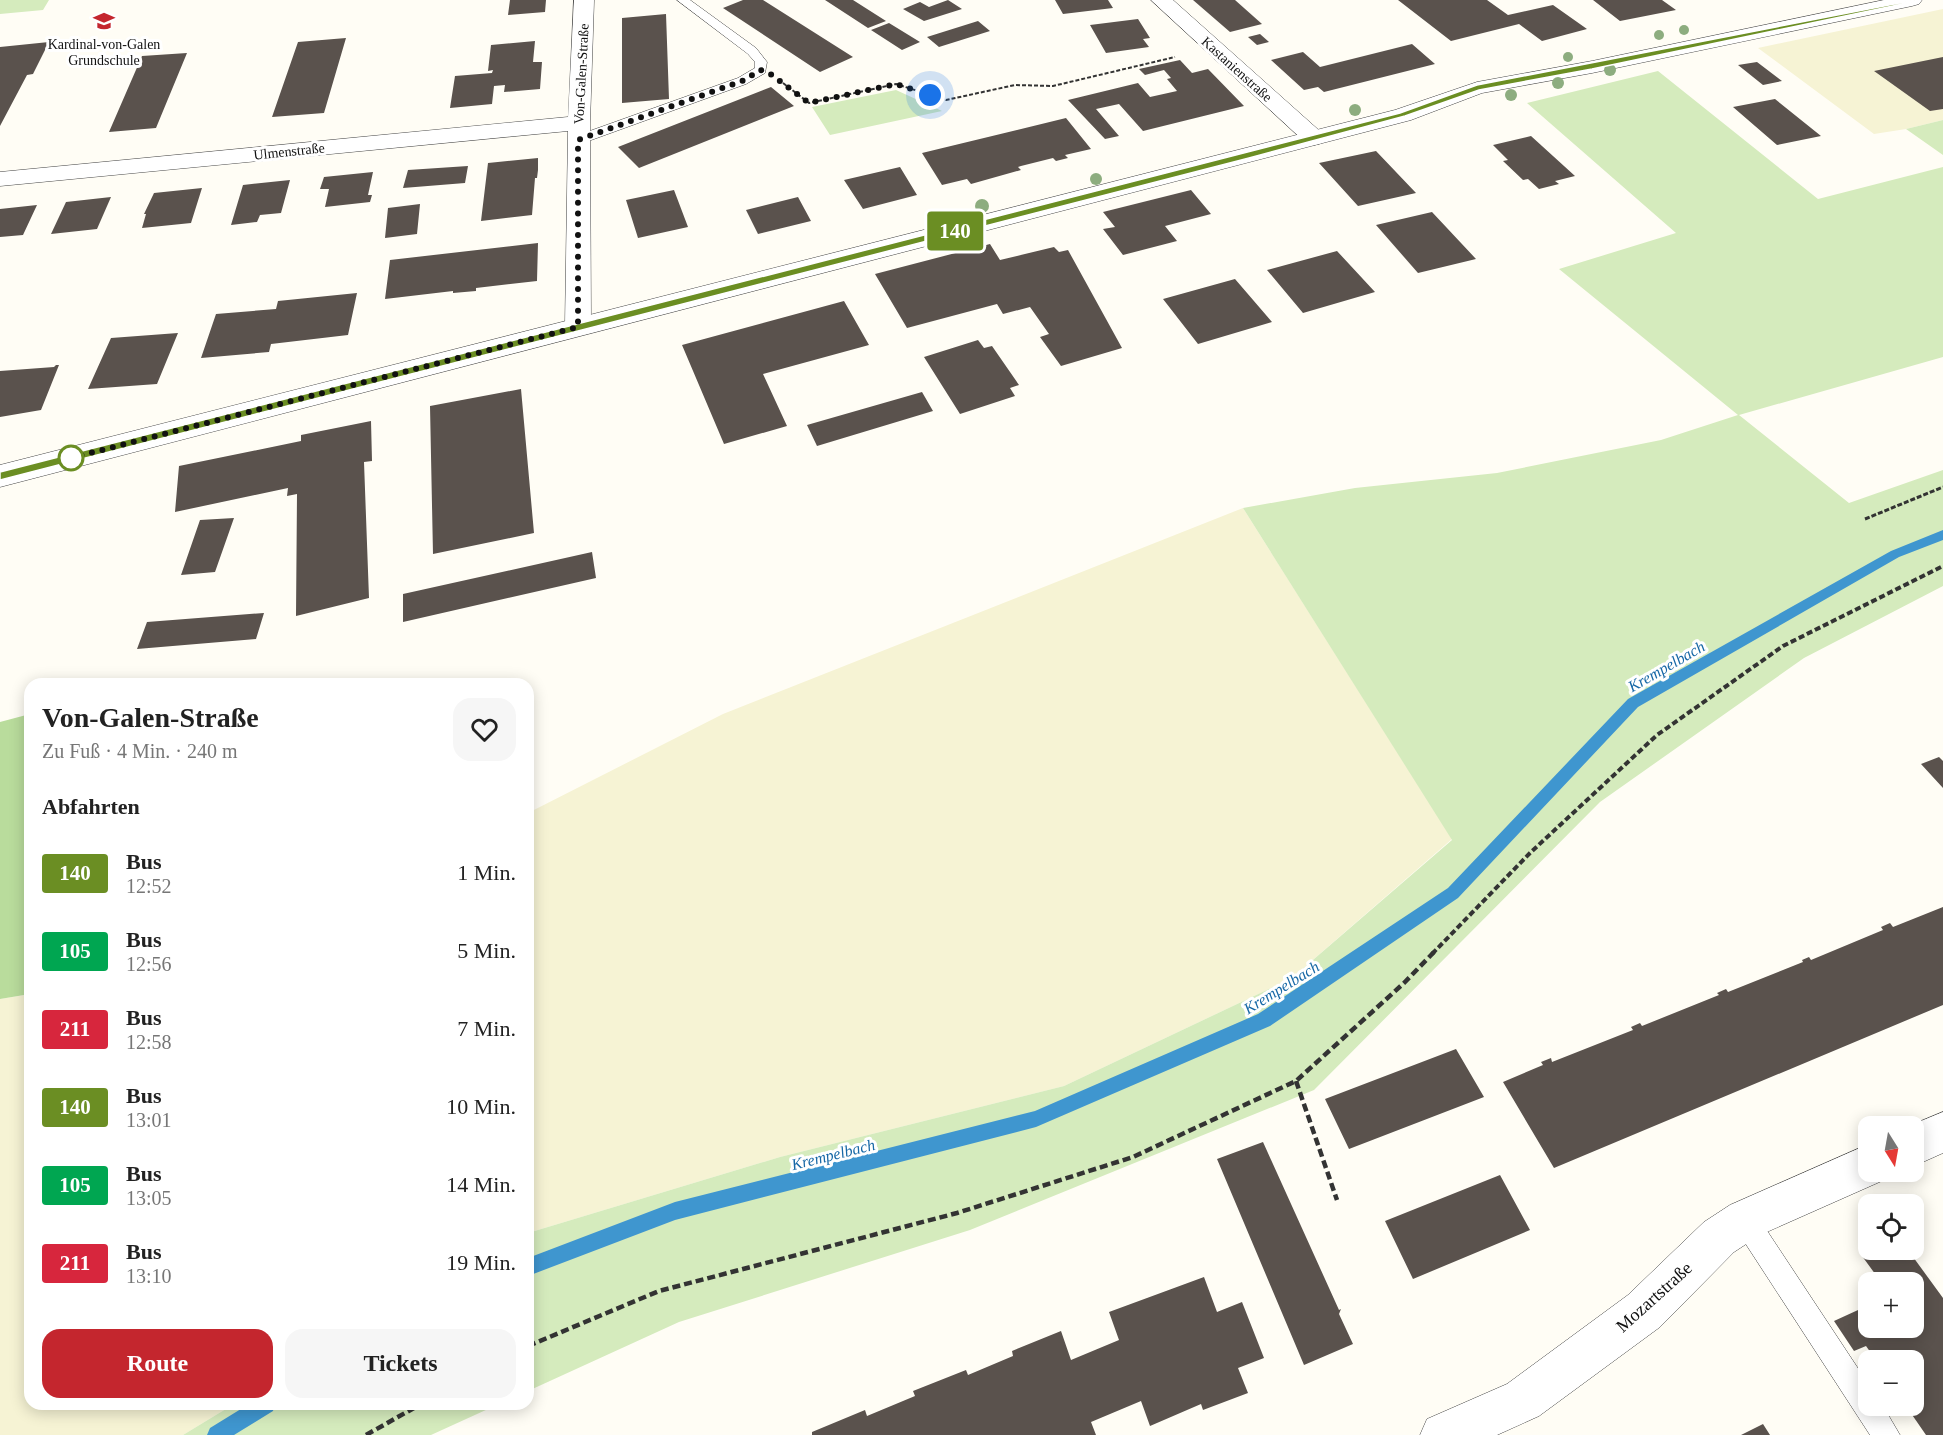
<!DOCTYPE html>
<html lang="de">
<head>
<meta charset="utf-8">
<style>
  :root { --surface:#fff; --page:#f6f6f6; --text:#222; --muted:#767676; --accent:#c4262e }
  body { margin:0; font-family:"Times New Roman",serif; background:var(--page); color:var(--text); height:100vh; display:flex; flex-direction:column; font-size:22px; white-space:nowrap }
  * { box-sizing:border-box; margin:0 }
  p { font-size:20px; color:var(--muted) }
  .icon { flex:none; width:33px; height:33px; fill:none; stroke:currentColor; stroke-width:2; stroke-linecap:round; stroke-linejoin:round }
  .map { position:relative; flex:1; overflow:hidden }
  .side { position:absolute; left:24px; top:678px; width:510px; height:732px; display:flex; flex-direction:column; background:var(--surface); border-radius:18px; box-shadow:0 3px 15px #0003 }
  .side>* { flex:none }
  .badge { padding:0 12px; border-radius:4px; font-size:21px; line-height:39px }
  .needle { width:39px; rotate:169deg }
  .fabs { position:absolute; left:1858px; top:1116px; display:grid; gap:12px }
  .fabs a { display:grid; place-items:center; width:66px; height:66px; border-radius:12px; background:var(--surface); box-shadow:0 3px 15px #0003; font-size:30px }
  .you { position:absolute; width:30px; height:30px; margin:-15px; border:4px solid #fff; border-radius:50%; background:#1a73e8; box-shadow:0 0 0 9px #1a73e833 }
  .map>.badge { position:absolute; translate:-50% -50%; box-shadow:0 0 0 3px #fff }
  h2 { padding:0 18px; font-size:22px; line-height:54px }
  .round { display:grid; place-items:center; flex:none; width:63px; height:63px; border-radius:18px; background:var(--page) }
  .overview { display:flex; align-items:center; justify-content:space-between; height:102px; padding:0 18px }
  h1 { font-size:28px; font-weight:700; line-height:45px }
  .button { display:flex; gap:12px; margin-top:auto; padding:12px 18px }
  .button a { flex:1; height:69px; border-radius:18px; background:var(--accent); color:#fff; font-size:24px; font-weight:700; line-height:69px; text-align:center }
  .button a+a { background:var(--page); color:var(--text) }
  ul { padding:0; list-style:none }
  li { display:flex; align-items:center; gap:18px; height:78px; padding:0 18px }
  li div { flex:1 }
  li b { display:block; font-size:22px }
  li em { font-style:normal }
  li .badge { min-width:66px; font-weight:700; text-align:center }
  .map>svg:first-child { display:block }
</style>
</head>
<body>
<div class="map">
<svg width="1943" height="1435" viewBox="0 0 1943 1435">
  <rect width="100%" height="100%" fill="#fffdf5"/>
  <path fill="#f6f3d4" d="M1943 9V120L1906 129 1874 134 1758 48Z
    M1243 508 1452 839 1292 978 1064 1086 780 1157 528 1233V813L723 714Z
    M30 994V1404H234L183 1435H0V999Z"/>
  <path fill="#d5ebbd" d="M0 0H49L43 10 0 14Z
    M1658 71 1818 199 1943 167V357L1739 415 1849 503 1943 470V586L1804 658 1600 802 1314 1090 970 1230 679 1322 528 1391V1233L780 1157 1064 1086 1292 978 1452 840 1243 508 1355 488 1497 473 1661 440 1738 415 1559 269 1676 233 1527 103Z
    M896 90 942 111 830 135 812 107Z
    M1943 120V155L1906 129Z
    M234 1404H499L431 1435H183Z"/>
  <path fill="#b9dc9c" d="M30 714V994L0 999V722Z"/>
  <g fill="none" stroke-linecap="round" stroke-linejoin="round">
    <path fill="#3f96cf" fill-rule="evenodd" d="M1943 530V540L1899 557 1638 707 1458 898 1270 1026 1036 1127 675 1220 528 1276V1258L675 1202 1035 1111 1258 1014 1448 888 1628 699 1891 551Z
      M249 1404H275L273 1411 234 1435H207L210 1428Z"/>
  </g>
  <path fill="#5a524d" d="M510 0H546L545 12 508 15Z
    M743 0H763L853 57 820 72 723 8Z
    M825 0H853L886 21 868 28Z
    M948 0 962 9 924 21 903 9 920 2 929 7Z
    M1055 0H1108L1113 8 1063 14Z
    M1193 0H1235L1262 24 1230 32Z
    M1398 0H1487L1508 15 1553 5 1587 29 1542 41 1519 24 1451 41Z
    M1593 0H1662L1676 10 1620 21Z
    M666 14 669 99 622 103V18Z
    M1138 19 1150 38 1143 39 1149 47 1106 53 1090 25Z
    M978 21 990 31 939 47 927 37Z
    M889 23 920 42 902 50 871 30Z
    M1260 34 1269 42 1257 45 1248 37Z
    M346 38 324 113 272 117 298 42Z
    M535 41 533 62H542L540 89 504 92 505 85 494 86 492 104 450 108 455 76 492 73 493 70 488 71 491 45Z
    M49 42 33 74 27 75 0 126V47Z
    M1412 44 1435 64 1324 92 1318 87 1304 90 1271 60 1303 52 1320 67Z
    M187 53 156 128 109 132 142 56Z
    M1943 57V109L1930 111 1874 71Z
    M1180 60 1192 73 1208 69 1244 106 1143 131 1119 104 1096 109 1119 136 1105 139 1068 100 1138 83 1150 97 1177 91 1167 79 1171 78 1164 70 1145 75 1139 69Z
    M1757 62 1782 81 1763 85 1738 65Z
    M771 87 794 106 639 168 618 147Z
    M1775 99 1821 136 1777 145 1733 107Z
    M1066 118 1091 149 1065 155 1068 158 1056 161 1053 158 1021 166 1018 167 1021 170 971 184 967 179 942 185 922 153Z
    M1531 136 1575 176 1555 181 1559 184 1539 189 1528 179 1523 180 1503 161 1508 160 1493 145Z
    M1376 151 1416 193 1358 206 1319 163Z
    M538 158V170L537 178H535L532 215 481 221 488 163Z
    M468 166 465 183 403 188 408 170Z
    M900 167 917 195 863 209 844 180Z
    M373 172 368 195H372L370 202 325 207 329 189H320L324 177Z
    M290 180 281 213 260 215 257 222 231 225 243 185Z
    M202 188 191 223 142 228 146 214H144L154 193Z
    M674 190 688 227 638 238 626 200Z
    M1191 190 1211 214 1165 226 1177 241 1123 255 1103 229 1115 227 1103 212Z
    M111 197 97 229 51 234 66 202Z
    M798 197 811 221 758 234 746 210Z
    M420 204 417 234 385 238 388 208Z
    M37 205 23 235 0 237V209Z
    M1432 212 1476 259 1418 273 1376 225Z
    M538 243 537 281 476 288V291L453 293V291L385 299 390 260Z
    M990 244 1000 260 1054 247 1059 252 1068 250 1122 348 1061 366 1040 337 1049 334 1030 307 1003 314 997 304 907 328 875 274Z
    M1337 251 1375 292 1303 313 1267 270Z
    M1235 279 1272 322 1198 344 1163 299Z
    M357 293 348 335 271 344 269 352 201 358 216 314 276 309 278 301Z
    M844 301 869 345 763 374 787 426 724 444 682 345Z
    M178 333 157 384 88 389 111 338Z
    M978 340 984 348 992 346 1019 385 1010 388 1015 396 960 414 924 357Z
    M56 365H59L41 410 0 417V371L54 367Z
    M521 389 534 533 433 554 430 406Z
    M922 392 933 411 817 446 807 425Z
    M371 421 372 461 364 462 369 598 296 616 297 494 287 496 288 488 175 512 179 466 301 441V435Z
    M234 518 215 572 181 575 200 520Z
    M592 552 596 578 403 622V594Z
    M264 613 256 639 137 649 147 622Z
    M1939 757 1943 761V788L1921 764Z
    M1943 907V1005L1554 1168 1503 1082 1543 1065 1541 1062 1551 1058 1552 1062 1633 1030 1631 1027 1640 1023 1642 1026 1719 995 1717 993 1726 989 1728 992 1803 962 1802 960 1809 957 1811 960 1883 930 1881 927 1890 923 1893 927Z
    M1456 1049 1484 1097 1349 1149 1325 1099Z
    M1263 1142 1339 1310 1341 1309 1339 1314 1353 1344 1304 1365 1217 1159Z
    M1500 1175 1530 1230 1413 1279 1385 1221Z
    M1878 1250H1908L1943 1298V1435H1926L1906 1406H1914V1360H1876L1866 1346 1854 1351 1834 1321 1869 1305V1328H1888L1892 1334 1905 1328H1914V1282H1881L1862 1256Z
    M1204 1277 1217 1312 1242 1302 1264 1358 1238 1368 1248 1393 1203 1410 1201 1404 1150 1426 1141 1401 1091 1422 1096 1435H812V1432L865 1410 867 1416 915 1396 913 1391 966 1370 968 1375 1013 1356 1012 1351 1061 1331 1071 1360 1119 1340 1109 1312Z
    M1763 1424 1770 1435H1741Z"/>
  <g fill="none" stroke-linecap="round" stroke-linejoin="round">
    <defs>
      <path id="service" d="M677 0H690L756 48 767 62 765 73 746 84 583 143H573L571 140 573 137 738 78 755 68V62L748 54Z
        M1745 1207 1754 1211 1869 1385V1406H1883L1900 1435H1870L1736 1229 1732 1220 1736 1211Z"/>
      <path id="minor" d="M574 0H594L590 123 591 327 587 333 578 336 569 333 565 327 568 131 0 186V172L568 117Z
        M1151 0H1173L1322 133 1325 138 1322 143 1314 145 1306 143Z
        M1943 1112V1153L1914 1166V1126H1909Z
        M1869 1144V1172H1887L1884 1180 1760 1235 1734 1252 1660 1327 1539 1416 1497 1435H1420L1427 1419 1507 1384 1628 1295 1704 1222 1730 1205Z"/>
      <path id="tertiary" d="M1884 0H1922L1919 4 1912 6 1592 73 1482 93 1411 120 0 487V465L1395 110 1477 82 1592 61Z"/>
    </defs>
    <use href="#service" stroke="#444" stroke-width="1"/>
    <use href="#minor" stroke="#444" stroke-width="1"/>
    <use href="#tertiary" stroke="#444" stroke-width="1"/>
    <path stroke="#333" stroke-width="2" stroke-dasharray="4 2" stroke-linecap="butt" d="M783 83 809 103 896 84 946 100 1015 85 1053 86 1175 57"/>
    <path stroke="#333" stroke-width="3" stroke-dasharray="5 2" stroke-linecap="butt" d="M1865 519 1943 487"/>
    <path stroke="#333" stroke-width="4" stroke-dasharray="6 3" stroke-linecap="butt" d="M1432 954 1530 853 1657 735 1783 646 1943 566"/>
    <path stroke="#333" stroke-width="4.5" stroke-dasharray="8 4" stroke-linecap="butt" d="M1296 1081 1337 1200
      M528 1346 659 1291 957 1213 1133 1157 1296 1081 1404 983 1434 952
      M366 1435 421 1404"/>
    <use href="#service" fill="#fff" fill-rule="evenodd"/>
    <use href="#minor" fill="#fff" fill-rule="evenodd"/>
    <use href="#tertiary" fill="#fff" fill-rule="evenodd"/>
  </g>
  <g fill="#8dad7f">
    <circle cx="1684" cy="30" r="5"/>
    <circle cx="1659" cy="35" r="5"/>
    <circle cx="1568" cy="57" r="5"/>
    <circle cx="1610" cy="70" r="6"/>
    <circle cx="1558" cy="83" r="6"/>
    <circle cx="1511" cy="95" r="6"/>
    <circle cx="1355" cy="110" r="6"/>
    <circle cx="1096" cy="179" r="6"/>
    <circle cx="982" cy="206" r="7"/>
  </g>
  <path fill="#6b8e23" stroke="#fff" stroke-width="1.5" d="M1912 2 1592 69 1479 90 1405 116 1249 158 0 480V472L1400 113 1477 85 1915 0Z"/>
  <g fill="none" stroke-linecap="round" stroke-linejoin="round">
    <path stroke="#111" stroke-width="6" stroke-dasharray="0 10.8" d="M71 458 578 327V140L742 81 761 70 772 75 809 103 896 84 930 95"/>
  </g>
  <defs>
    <symbol id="school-bare" viewBox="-9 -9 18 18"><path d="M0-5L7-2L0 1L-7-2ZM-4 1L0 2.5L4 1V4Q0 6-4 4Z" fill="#c4262e" stroke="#fff" stroke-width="2.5" paint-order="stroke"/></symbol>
  </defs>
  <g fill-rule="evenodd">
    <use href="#school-bare" x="89" y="6" width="30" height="30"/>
  </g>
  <circle fill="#fff" stroke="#6b8e23" stroke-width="3" cx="71" cy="458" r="12"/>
  <g text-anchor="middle" stroke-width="6" stroke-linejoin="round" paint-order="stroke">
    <g font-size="14" fill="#111" stroke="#fff">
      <text x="104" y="49">Kardinal-von-Galen<tspan x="104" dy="16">Grundschule</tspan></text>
    </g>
    <g font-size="14" fill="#111" stroke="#fff">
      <text transform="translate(1237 69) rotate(42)" y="5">Kastanienstraße</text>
      <text transform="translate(581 74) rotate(-87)" y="5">Von-Galen-Straße</text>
      <text transform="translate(289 151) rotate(-6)" y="5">Ulmenstraße</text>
    </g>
    <g font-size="16" font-style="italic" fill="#1768a6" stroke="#fff">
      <text transform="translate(1666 666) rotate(-30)" y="6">Krempelbach</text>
      <text transform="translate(1281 987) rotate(-32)" y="6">Krempelbach</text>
      <text transform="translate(833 1154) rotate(-14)" y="6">Krempelbach</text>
    </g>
    <g font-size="18" fill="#111" stroke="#fff">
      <text transform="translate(1654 1297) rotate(-42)" y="6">Mozartstraße</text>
    </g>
  </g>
</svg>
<div class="fabs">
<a><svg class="needle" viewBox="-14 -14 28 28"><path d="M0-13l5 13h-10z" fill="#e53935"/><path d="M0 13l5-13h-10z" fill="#767676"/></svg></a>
<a><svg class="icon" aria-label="locate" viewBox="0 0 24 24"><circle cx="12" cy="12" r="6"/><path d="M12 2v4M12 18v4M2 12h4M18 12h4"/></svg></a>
<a>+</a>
<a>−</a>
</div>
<div class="you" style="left:930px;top:95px"></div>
<b class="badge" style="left:955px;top:231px;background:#6b8e23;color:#fff">140</b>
<section class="side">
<div class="overview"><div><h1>Von-Galen-Straße</h1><p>Zu Fuß · 4 Min. · 240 m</p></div><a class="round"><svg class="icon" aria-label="heart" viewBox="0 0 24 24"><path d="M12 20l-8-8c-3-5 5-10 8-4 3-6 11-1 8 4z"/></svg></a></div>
<h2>Abfahrten</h2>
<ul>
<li><span class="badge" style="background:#6b8e23;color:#fff">140</span><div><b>Bus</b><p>12:52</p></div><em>1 Min.</em></li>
<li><span class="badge" style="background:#00a651;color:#fff">105</span><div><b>Bus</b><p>12:56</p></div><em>5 Min.</em></li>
<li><span class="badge" style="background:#d7263d;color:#fff">211</span><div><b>Bus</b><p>12:58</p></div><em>7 Min.</em></li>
<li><span class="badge" style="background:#6b8e23;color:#fff">140</span><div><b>Bus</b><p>13:01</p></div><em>10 Min.</em></li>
<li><span class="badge" style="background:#00a651;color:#fff">105</span><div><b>Bus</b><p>13:05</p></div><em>14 Min.</em></li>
<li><span class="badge" style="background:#d7263d;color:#fff">211</span><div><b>Bus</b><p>13:10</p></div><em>19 Min.</em></li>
</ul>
<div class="button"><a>Route</a><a>Tickets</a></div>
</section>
</div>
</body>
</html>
